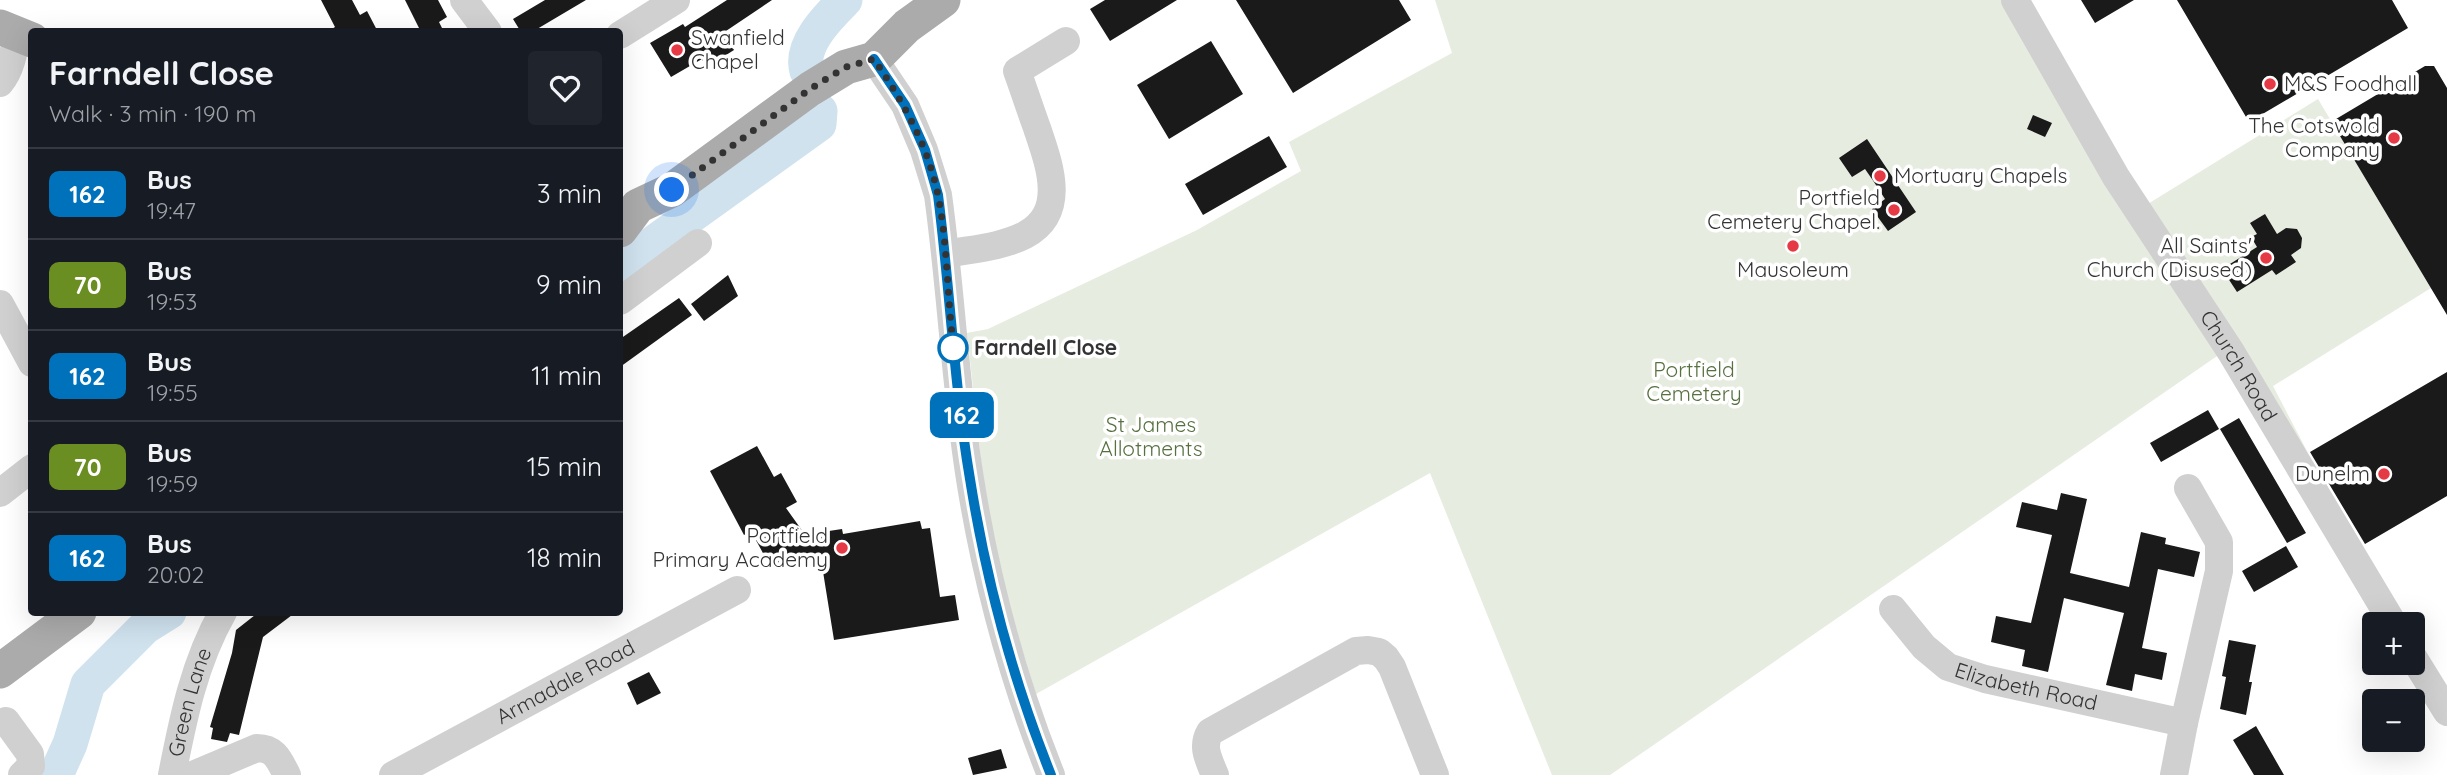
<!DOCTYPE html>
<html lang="en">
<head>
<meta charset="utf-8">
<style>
  :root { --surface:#171b24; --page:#20242c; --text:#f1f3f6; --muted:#9ea1a6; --line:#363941 }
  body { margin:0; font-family:Quicksand,sans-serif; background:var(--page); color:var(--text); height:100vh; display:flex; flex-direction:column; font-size:26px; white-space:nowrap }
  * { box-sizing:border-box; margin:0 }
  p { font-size:23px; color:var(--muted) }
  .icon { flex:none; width:38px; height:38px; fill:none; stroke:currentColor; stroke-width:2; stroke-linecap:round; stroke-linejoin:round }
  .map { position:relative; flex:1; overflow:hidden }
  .drawer { position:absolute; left:28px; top:28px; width:595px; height:588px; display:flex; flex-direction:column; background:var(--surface); border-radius:7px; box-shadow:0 7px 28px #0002 }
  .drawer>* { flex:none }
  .badge { padding:0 14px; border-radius:10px; font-size:24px; line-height:46px }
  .tools { position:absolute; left:2362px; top:612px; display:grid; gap:14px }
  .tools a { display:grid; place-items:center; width:63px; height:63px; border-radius:7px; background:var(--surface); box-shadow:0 7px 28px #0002; font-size:35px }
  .you { position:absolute; width:35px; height:35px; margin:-18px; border:5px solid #fff; border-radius:50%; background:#1a73e8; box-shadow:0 0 0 10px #1a73e833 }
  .map>.badge { position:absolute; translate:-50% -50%; box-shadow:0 0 0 4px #fff }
  .round { display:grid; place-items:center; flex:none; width:74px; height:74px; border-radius:7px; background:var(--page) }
  .headline { display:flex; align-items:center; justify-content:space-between; height:119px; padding:0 21px }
  h1 { font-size:33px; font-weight:800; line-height:52px }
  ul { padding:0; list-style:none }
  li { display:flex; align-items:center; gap:21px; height:91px; padding:0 21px; border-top:2px solid var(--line) }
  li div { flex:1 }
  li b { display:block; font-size:26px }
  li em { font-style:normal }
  li .badge { min-width:77px; font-weight:700; text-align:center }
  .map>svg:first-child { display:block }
</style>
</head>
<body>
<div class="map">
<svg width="2447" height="775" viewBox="0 0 2447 775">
  <rect width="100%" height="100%" fill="#fff"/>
  <path fill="#e6ecdf" d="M1435 0H2009L2138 210 2318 99 2431 288 2273 386 2308 453 2409 625H2395L2220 354 1610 775H1552L1430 473 1036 694 1002 584 983 478 967 333 988 329 1197 230 1301 171 1289 142 1452 53Z"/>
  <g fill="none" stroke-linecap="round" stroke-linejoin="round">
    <path stroke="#cfe2ee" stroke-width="35" d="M807 71C799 45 829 16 845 0
      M620 267 819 124 820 111
      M56 775 70 744 88 684 145 627 169 612"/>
  </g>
  <path fill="#1a1a1a" d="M321 0H352L360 15 367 11 378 32H327L335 27Z
    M405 0H438L447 17 439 22 444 32H421Z
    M545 0H586L532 32H521L513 19Z
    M727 0H772L723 33 734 50 715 62 713 59 705 65 702 59 671 77 650 43 683 24 685 27Z
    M1105 0H1177L1110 41 1090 9Z
    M1236 0H1399L1411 20 1293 93Z
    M2081 0H2134L2095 23Z
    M2177 0H2392L2408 28 2249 122Z
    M1211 41 1243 94 1169 139 1137 85Z
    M2425 66H2434L2447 88V315L2334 126 2336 119Z
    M2033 115 2052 123 2045 137 2027 129Z
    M1269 136 1287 167 1203 215 1185 184Z
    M1867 139 1916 212 1888 231 1872 209 1885 199 1874 182 1865 169 1852 177 1839 158Z
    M2265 214 2277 234 2286 228 2297 229 2302 238 2301 248 2291 255 2296 262 2276 275 2272 270 2237 292 2222 269 2257 247 2251 237 2257 234 2250 223Z
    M728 275 738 296 704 321 691 304Z
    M679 298 692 315 620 367V339Z
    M2447 372V496L2365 544 2310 452Z
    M2208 410 2219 429 2161 462 2150 443Z
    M2239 418 2306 533 2287 543 2220 429Z
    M757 446 774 477 781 473 797 502 786 508 801 529 809 534 842 529 843 534 920 521 922 529 930 528 940 597 955 595 959 620 834 640 820 553 792 557 771 568 751 531 744 535 710 471Z
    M2061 493 2087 499 2070 573 2129 587 2141 532 2166 538 2165 544 2200 552 2194 577 2158 569 2142 648 2167 653 2162 680 2135 674 2132 691 2106 685 2124 613 2064 598 2048 672 2022 666 2025 650 1991 642 1996 616 2031 623 2052 535 2016 527 2022 502 2057 510Z
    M2286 546 2298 567 2254 592 2242 571Z
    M259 612H296L263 637 239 735 230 733 227 742 211 739 213 728 210 727 232 653 236 630Z
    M2229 640 2256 645 2249 682H2252L2246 715 2220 709 2226 677 2222 676Z
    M649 672 661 693 637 705 627 683Z
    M2256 726 2284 775H2254L2233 740Z
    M1001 749 1007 768 973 775 968 758Z"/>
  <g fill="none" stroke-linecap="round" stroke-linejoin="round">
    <g stroke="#d0d0d0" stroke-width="28">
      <path d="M464 0 488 32"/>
      <path id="s1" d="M2015 0 2116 177 2231 352 2394 625"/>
      <path d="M620 35 676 0"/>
      <path d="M874 59 905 105 924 150 938 195C951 289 955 385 970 479 986 580 1013 680 1051 775"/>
      <path d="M0 83C11 70 14 51 17 34"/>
      <path d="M946 254C972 249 1002 247 1025 235 1068 212 1049 164 1037 128 1030 109 1024 90 1017 71L1066 41"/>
      <path d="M620 301 698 243"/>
      <path d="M0 304 32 363"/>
      <path d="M0 493 32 468"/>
      <path id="s2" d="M1893 609 1924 647 1948 667 1985 679 2184 723"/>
      <path d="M2413 657 2447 712"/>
      <path d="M6 721 30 754 31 766 22 775"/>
      <path id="s3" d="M172 775C183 719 194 663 223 612"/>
      <path d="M193 775 257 748C275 748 279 760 287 775"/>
      <path id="s4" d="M393 775 737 590"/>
      <path d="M1215 775C1209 760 1201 747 1210 732L1356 651 1368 650 1379 652 1386 658 1392 667 1435 775"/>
      <path d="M2174 775 2184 723 2219 571V542L2188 488"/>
    </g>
    <path stroke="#ababab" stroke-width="35" d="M0 27 32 40
      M620 230 638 206 672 190 810 89 846 67 874 59 907 26 943 0
      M0 671 79 612"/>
  </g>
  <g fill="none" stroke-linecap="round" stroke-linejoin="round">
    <defs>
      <path id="line" d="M874 59 905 105 925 150 938 195C950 289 954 385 970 479 986 580 1013 680 1051 775"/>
    </defs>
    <use href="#line" stroke="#fff" stroke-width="16"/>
    <use href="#line" stroke="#0072bc" stroke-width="10"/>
    <path stroke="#333" stroke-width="7" stroke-dasharray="0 12.6" d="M672 190 810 89 846 67 874 59C903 102 927 143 938 195 948 246 947 299 954 351L953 348"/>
  </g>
  <g fill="#e63946" stroke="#fff" stroke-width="2.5">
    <circle cx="677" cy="50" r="7"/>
    <circle cx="2270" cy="84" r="7"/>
    <circle cx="2394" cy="138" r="7"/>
    <circle cx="1880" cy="176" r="7"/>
    <circle cx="1894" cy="210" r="7"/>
    <circle cx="1793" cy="246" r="7"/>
    <circle cx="2266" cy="258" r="7"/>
    <circle cx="2384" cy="474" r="7"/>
    <circle cx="842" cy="548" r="7"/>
  </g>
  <circle fill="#fff" stroke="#0072bc" stroke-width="3.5" cx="953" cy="348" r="14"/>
  <g text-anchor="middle" stroke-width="7" stroke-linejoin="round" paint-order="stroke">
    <g font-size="21" fill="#333" stroke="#fff" text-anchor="end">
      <text x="691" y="45" text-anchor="start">Swanfield<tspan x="691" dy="24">Chapel</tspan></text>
      <text x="2284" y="91" text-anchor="start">M&amp;S Foodhall</text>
      <text x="2380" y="133">The Cotswold<tspan x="2380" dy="24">Company</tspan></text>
      <text x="1894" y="183" text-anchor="start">Mortuary Chapels</text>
      <text x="1880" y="205">Portfield<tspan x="1880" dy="24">Cemetery Chapel.</tspan></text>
      <text x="2252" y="253">All Saints'<tspan x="2252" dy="24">Church (Disused)</tspan></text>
      <text x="1793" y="277" text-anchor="middle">Mausoleum</text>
      <text x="2370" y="481">Dunelm</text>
      <text x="828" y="543">Portfield<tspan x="828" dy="24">Primary Academy</tspan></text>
    </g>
    <g font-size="21" font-weight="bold" fill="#333" stroke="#fff" text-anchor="start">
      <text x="974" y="355">Farndell Close</text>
    </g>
    <g font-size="21" fill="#333" stroke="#fff">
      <text dy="7" stroke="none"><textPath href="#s1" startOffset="429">Church Road</textPath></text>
      <text dy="7" stroke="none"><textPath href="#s4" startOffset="196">Armadale Road</textPath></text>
      <text dy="7" stroke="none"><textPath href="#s2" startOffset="161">Elizabeth Road</textPath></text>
      <text dy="7" stroke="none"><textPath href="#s3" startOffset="75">Green Lane</textPath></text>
    </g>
    <g font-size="21" fill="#56703f" stroke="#fff">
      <text x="1694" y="377">Portfield<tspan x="1694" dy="24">Cemetery</tspan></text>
      <text x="1151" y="432">St James<tspan x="1151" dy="24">Allotments</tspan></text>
    </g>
  </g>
</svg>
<div class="tools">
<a>+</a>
<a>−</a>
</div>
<div class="you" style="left:672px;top:190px"></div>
<b class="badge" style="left:962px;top:415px;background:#0072bc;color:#fff">162</b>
<section class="drawer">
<div class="headline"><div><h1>Farndell Close</h1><p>Walk · 3 min · 190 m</p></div><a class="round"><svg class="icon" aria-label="heart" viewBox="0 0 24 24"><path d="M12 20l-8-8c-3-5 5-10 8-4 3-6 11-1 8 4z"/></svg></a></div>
<ul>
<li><span class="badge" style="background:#0072bc;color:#fff">162</span><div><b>Bus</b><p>19:47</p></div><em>3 min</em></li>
<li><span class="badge" style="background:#6b8e23;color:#fff">70</span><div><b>Bus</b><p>19:53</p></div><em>9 min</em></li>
<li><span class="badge" style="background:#0072bc;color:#fff">162</span><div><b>Bus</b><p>19:55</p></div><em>11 min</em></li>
<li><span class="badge" style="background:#6b8e23;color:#fff">70</span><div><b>Bus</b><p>19:59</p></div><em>15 min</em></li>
<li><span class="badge" style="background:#0072bc;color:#fff">162</span><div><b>Bus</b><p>20:02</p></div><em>18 min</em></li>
</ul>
</section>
</div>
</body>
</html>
